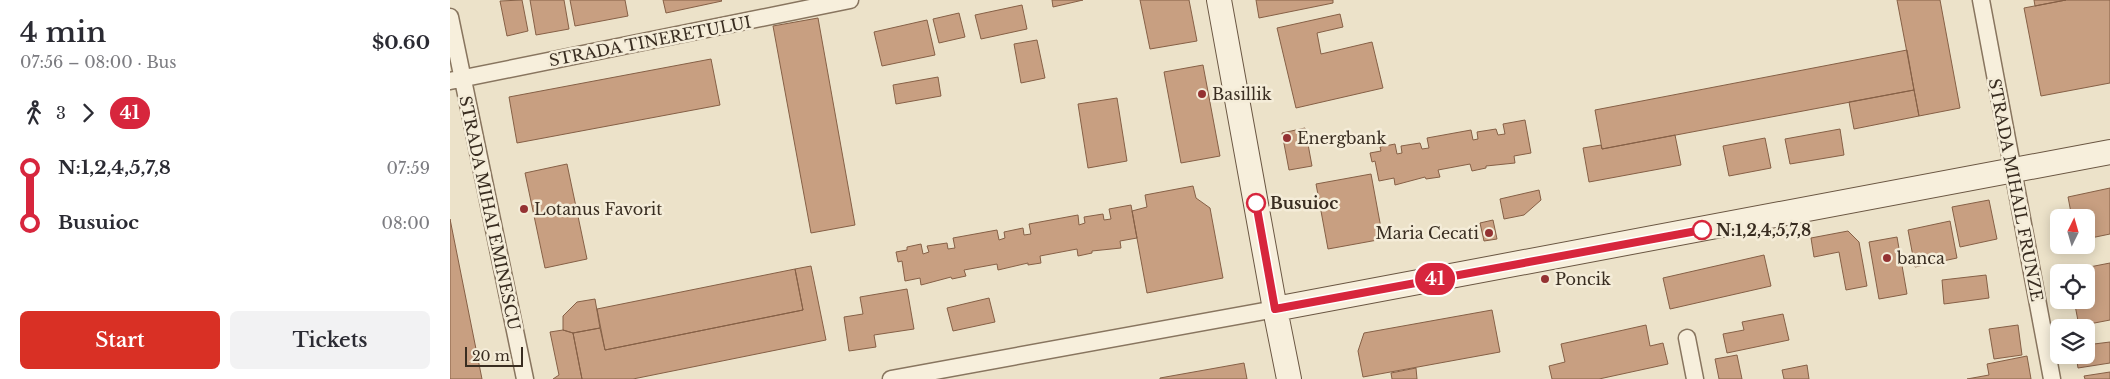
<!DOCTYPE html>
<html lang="en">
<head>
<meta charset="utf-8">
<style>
  :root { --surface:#fff; --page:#f2f2f3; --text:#2b2b33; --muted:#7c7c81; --accent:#d93025 }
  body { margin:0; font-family:"Libre Baskerville",serif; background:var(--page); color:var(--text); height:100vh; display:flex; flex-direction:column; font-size:19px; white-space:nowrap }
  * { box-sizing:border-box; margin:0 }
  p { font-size:16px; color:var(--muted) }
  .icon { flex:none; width:28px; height:28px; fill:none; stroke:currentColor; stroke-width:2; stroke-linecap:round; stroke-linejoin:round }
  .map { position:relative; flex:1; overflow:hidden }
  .panel { display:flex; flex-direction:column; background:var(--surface); width:450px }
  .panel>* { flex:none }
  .badge { padding:0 10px; border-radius:16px; font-size:18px; line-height:32px }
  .needle { width:32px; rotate:5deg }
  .fabs { position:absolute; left:1600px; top:209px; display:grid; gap:10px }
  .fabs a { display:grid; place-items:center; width:45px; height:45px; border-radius:8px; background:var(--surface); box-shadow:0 2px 12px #0003; font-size:25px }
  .scale { position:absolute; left:15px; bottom:12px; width:58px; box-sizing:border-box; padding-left:5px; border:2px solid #392d21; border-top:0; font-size:14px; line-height:18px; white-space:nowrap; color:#392d21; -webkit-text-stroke:4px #f4ecd8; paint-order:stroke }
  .map>.badge { position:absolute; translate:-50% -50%; box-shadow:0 0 0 2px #fff }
  .legs { display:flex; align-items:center; gap:8px; height:55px; padding:0 20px; font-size:16px }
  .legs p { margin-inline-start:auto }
  .overview { display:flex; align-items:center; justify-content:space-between; height:85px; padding:0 20px }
  h1 { font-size:28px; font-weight:600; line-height:38px }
  .cta { display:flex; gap:10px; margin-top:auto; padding:10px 20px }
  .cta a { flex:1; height:58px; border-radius:8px; background:var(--accent); color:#fff; font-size:20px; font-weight:600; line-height:58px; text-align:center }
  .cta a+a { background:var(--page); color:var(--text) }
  ul { padding:0 20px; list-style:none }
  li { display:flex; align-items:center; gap:18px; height:55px; font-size:19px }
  li i { display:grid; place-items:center; width:8px; height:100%; margin:0 6px; background:currentColor }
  li i::after { content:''; width:12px; height:12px; margin:-6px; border:4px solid; border-radius:50%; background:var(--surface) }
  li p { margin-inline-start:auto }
  li:first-child i { background:linear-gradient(#0000 50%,currentColor 0) }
  li:last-child i { background:linear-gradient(currentColor 50%,#0000 0) }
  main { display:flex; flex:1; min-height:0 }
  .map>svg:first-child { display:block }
</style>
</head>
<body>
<main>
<section class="panel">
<div class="overview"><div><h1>4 min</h1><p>07:56 – 08:00 · Bus</p></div><b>$0.60</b></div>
<div class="legs"><svg class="icon" aria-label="walk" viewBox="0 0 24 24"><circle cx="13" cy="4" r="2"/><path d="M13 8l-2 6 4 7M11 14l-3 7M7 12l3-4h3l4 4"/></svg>3<svg class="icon" aria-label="forward" viewBox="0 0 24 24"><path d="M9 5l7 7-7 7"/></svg><b class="badge" style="background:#d7263d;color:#fff">41</b></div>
<ul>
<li><i style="color:#d7263d"></i><b>N:1,2,4,5,7,8</b><p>07:59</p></li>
<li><i style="color:#d7263d"></i><b>Busuioc</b><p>08:00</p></li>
</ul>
<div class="cta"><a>Start</a><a>Tickets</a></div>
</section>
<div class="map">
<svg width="1660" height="379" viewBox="0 0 1660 379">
  <rect width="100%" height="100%" fill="#ece2c9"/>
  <path fill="#c89f81" stroke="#866046" d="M72 0 78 31 57 36 50 1Z
    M80 0H114L119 29 86 35Z
    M120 0H175L178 16 125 26Z
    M213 0H271L272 1 216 13Z
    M602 0H633L603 7Z
    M690 0H739L747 41 700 49Z
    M806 0H883V3L809 18Z
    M1447 0H1490L1510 108 1469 116Z
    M1584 0H1616L1585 6Z
    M1616 0H1660V83L1591 96 1574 8Z
    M572 5 577 29 531 39 525 15Z
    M509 13 515 37 489 43 483 19Z
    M890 14 893 27 867 33 871 54 922 42 933 88 846 108 827 28Z
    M368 18 405 225 361 233 323 26Z
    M477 20 485 55 432 66 424 32Z
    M587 40 595 78 571 83 564 44Z
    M1457 50 1464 90 1152 149 1145 110Z
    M261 59 270 105 67 143 59 97Z
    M753 65 770 156 731 163 714 72Z
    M488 77 491 96 446 104 443 85Z
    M1464 90 1469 116 1404 129 1399 102Z
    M667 98 677 161 638 168 628 104Z
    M1075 120 1081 153 1064 156 1065 163 1036 166V168L1022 171 1020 164 988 170 990 177 976 179 975 177 945 185 944 178 929 181 925 161 922 162 920 153 931 151 930 147 945 144 947 154 952 153 951 146 970 143 972 149 979 148 977 138 1021 130 1023 140 1028 139 1027 132 1046 129 1048 135 1055 134 1053 124Z
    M855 128 862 166 839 170 832 133Z
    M1390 129 1394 155 1340 164 1335 139Z
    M1225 135 1231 165 1139 182 1133 148 1151 145 1152 149Z
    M1315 138 1321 168 1279 176 1273 146Z
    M117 164 137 259 95 268 75 173Z
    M921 174 933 239 878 249 866 184Z
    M743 186 746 198 760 208 773 278 697 293 682 211 697 207 695 195Z
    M1660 188V234L1636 239V218H1622L1618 197Z
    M1089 190 1091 200 1074 215 1054 219 1050 199Z
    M1539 200 1547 239 1510 247 1502 207Z
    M681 205 687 238 670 241 671 248 642 251V253L628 256 627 249 590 256 591 263 578 265V263L548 270 547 264 514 270 516 276 502 279 501 277 471 285 470 278 455 281 452 261 448 262 446 252 457 250V247L471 244 473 254 479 252 477 246 497 243 498 249 505 248 503 238 547 230 549 240 555 238 554 232 573 228 574 235 581 234 579 224 628 215 629 225 635 223 634 217 653 214 654 220 661 219 659 209Z
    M0 219 32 379H0Z
    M1043 220 1047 239 1034 241 1030 223Z
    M1500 221 1507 258 1465 267 1458 230Z
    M1398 231 1409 242 1417 286 1396 290 1389 252 1364 257 1361 238Z
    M1447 237 1457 294 1429 299 1419 242Z
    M1314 255 1321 286 1220 309 1213 278Z
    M1660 263V320L1629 326 1624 300H1636V272L1619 271Z
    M361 266 376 340 183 379H132L123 333 150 328 155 350 353 310 345 269Z
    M345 269 353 310 155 350 147 309Z
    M1536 275 1539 298 1494 304 1492 280Z
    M457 289 464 329 424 335 426 347 399 351 394 317 413 314 410 297Z
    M539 298 545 322 503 331 497 308Z
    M145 299 150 328 123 333 113 330V316L127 302Z
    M1042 310 1050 352 913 377 908 351 914 333Z
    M1333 314 1339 340 1277 353 1273 334 1294 330 1292 322Z
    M1196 325 1200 346 1213 343 1218 364 1149 379H1102L1099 366 1115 362 1111 344Z
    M1568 325 1572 355 1544 359 1539 329Z
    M113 330 123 333 132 379H103L109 375 100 332Z
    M1660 342V363L1628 368 1626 355H1636V345Z
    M1287 355 1292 379H1269L1265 359Z
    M1577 356 1581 379H1517L1539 375 1537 364Z
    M794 363 797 379H710V378Z
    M1357 365 1359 379H1334L1332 370Z
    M966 368 967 379H942L941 373Z
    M1660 372V379H1635L1634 376Z"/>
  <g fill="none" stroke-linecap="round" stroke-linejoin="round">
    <defs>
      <path id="minor" d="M1531 0 1602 379
        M0 17 75 379
        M0 81 400 0
        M1237 338 1245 379
        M441 379 825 309"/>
      <path id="secondary" d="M769 0 825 309 839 379
        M825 309 1660 152"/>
    </defs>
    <use href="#minor" stroke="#88755f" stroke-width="19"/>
    <use href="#secondary" stroke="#6a5642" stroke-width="26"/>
    <use href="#minor" stroke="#f7efdc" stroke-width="16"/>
    <use href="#secondary" stroke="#f7efdc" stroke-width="24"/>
  </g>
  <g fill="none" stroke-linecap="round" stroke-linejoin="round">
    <defs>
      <path id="line-1" d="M806 203 825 309 1252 230"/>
    </defs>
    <use href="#line-1" stroke="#fff" stroke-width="11"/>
    <use href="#line-1" stroke="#d7263d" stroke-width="8"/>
  </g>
  <g fill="#943232" stroke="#f4ecd8" stroke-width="2">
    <circle cx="752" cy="94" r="5"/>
    <circle cx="837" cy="138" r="5"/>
    <circle cx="74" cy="209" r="5"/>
    <circle cx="1039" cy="233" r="5"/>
    <circle cx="1437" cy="258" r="5"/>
    <circle cx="1095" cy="279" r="5"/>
  </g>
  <g fill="#fff" stroke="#d7263d" stroke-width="2.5">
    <circle cx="806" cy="203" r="9"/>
    <circle cx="1252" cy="230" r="9"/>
  </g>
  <g text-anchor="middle" stroke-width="5" stroke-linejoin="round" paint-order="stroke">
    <g font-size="16" fill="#392d21" stroke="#f4ecd8">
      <text transform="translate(200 41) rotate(-11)" y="6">STRADA TINERETULUI</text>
      <text transform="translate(1566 190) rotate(79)" y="6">STRADA MIHAIL FRUNZE</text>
      <text transform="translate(40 213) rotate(78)" y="6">STRADA MIHAI EMINESCU</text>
    </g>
    <g font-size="16" fill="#392d21" stroke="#f4ecd8" text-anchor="start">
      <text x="762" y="100">Basillik</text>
      <text x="847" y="144">Energbank</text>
      <text x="84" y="215">Lotanus Favorit</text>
      <text x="1029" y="239" text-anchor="end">Maria Cecati</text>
      <text x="1447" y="264">banca</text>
      <text x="1105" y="285">Poncik</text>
    </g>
    <g font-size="16" font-weight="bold" fill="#392d21" stroke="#f4ecd8" text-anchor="start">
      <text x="820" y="209">Busuioc</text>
      <text x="1266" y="236">N:1,2,4,5,7,8</text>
    </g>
  </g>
</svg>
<div class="fabs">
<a><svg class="needle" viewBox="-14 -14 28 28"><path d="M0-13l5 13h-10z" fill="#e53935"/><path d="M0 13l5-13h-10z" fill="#7c7c81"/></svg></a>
<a><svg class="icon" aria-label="locate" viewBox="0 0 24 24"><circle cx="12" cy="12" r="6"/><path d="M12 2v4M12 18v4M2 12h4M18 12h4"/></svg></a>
<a><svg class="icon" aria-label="layers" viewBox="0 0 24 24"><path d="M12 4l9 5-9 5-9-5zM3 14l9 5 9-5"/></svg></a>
</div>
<div class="scale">20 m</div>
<b class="badge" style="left:985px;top:279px;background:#d7263d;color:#fff">41</b>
</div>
</main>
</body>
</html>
